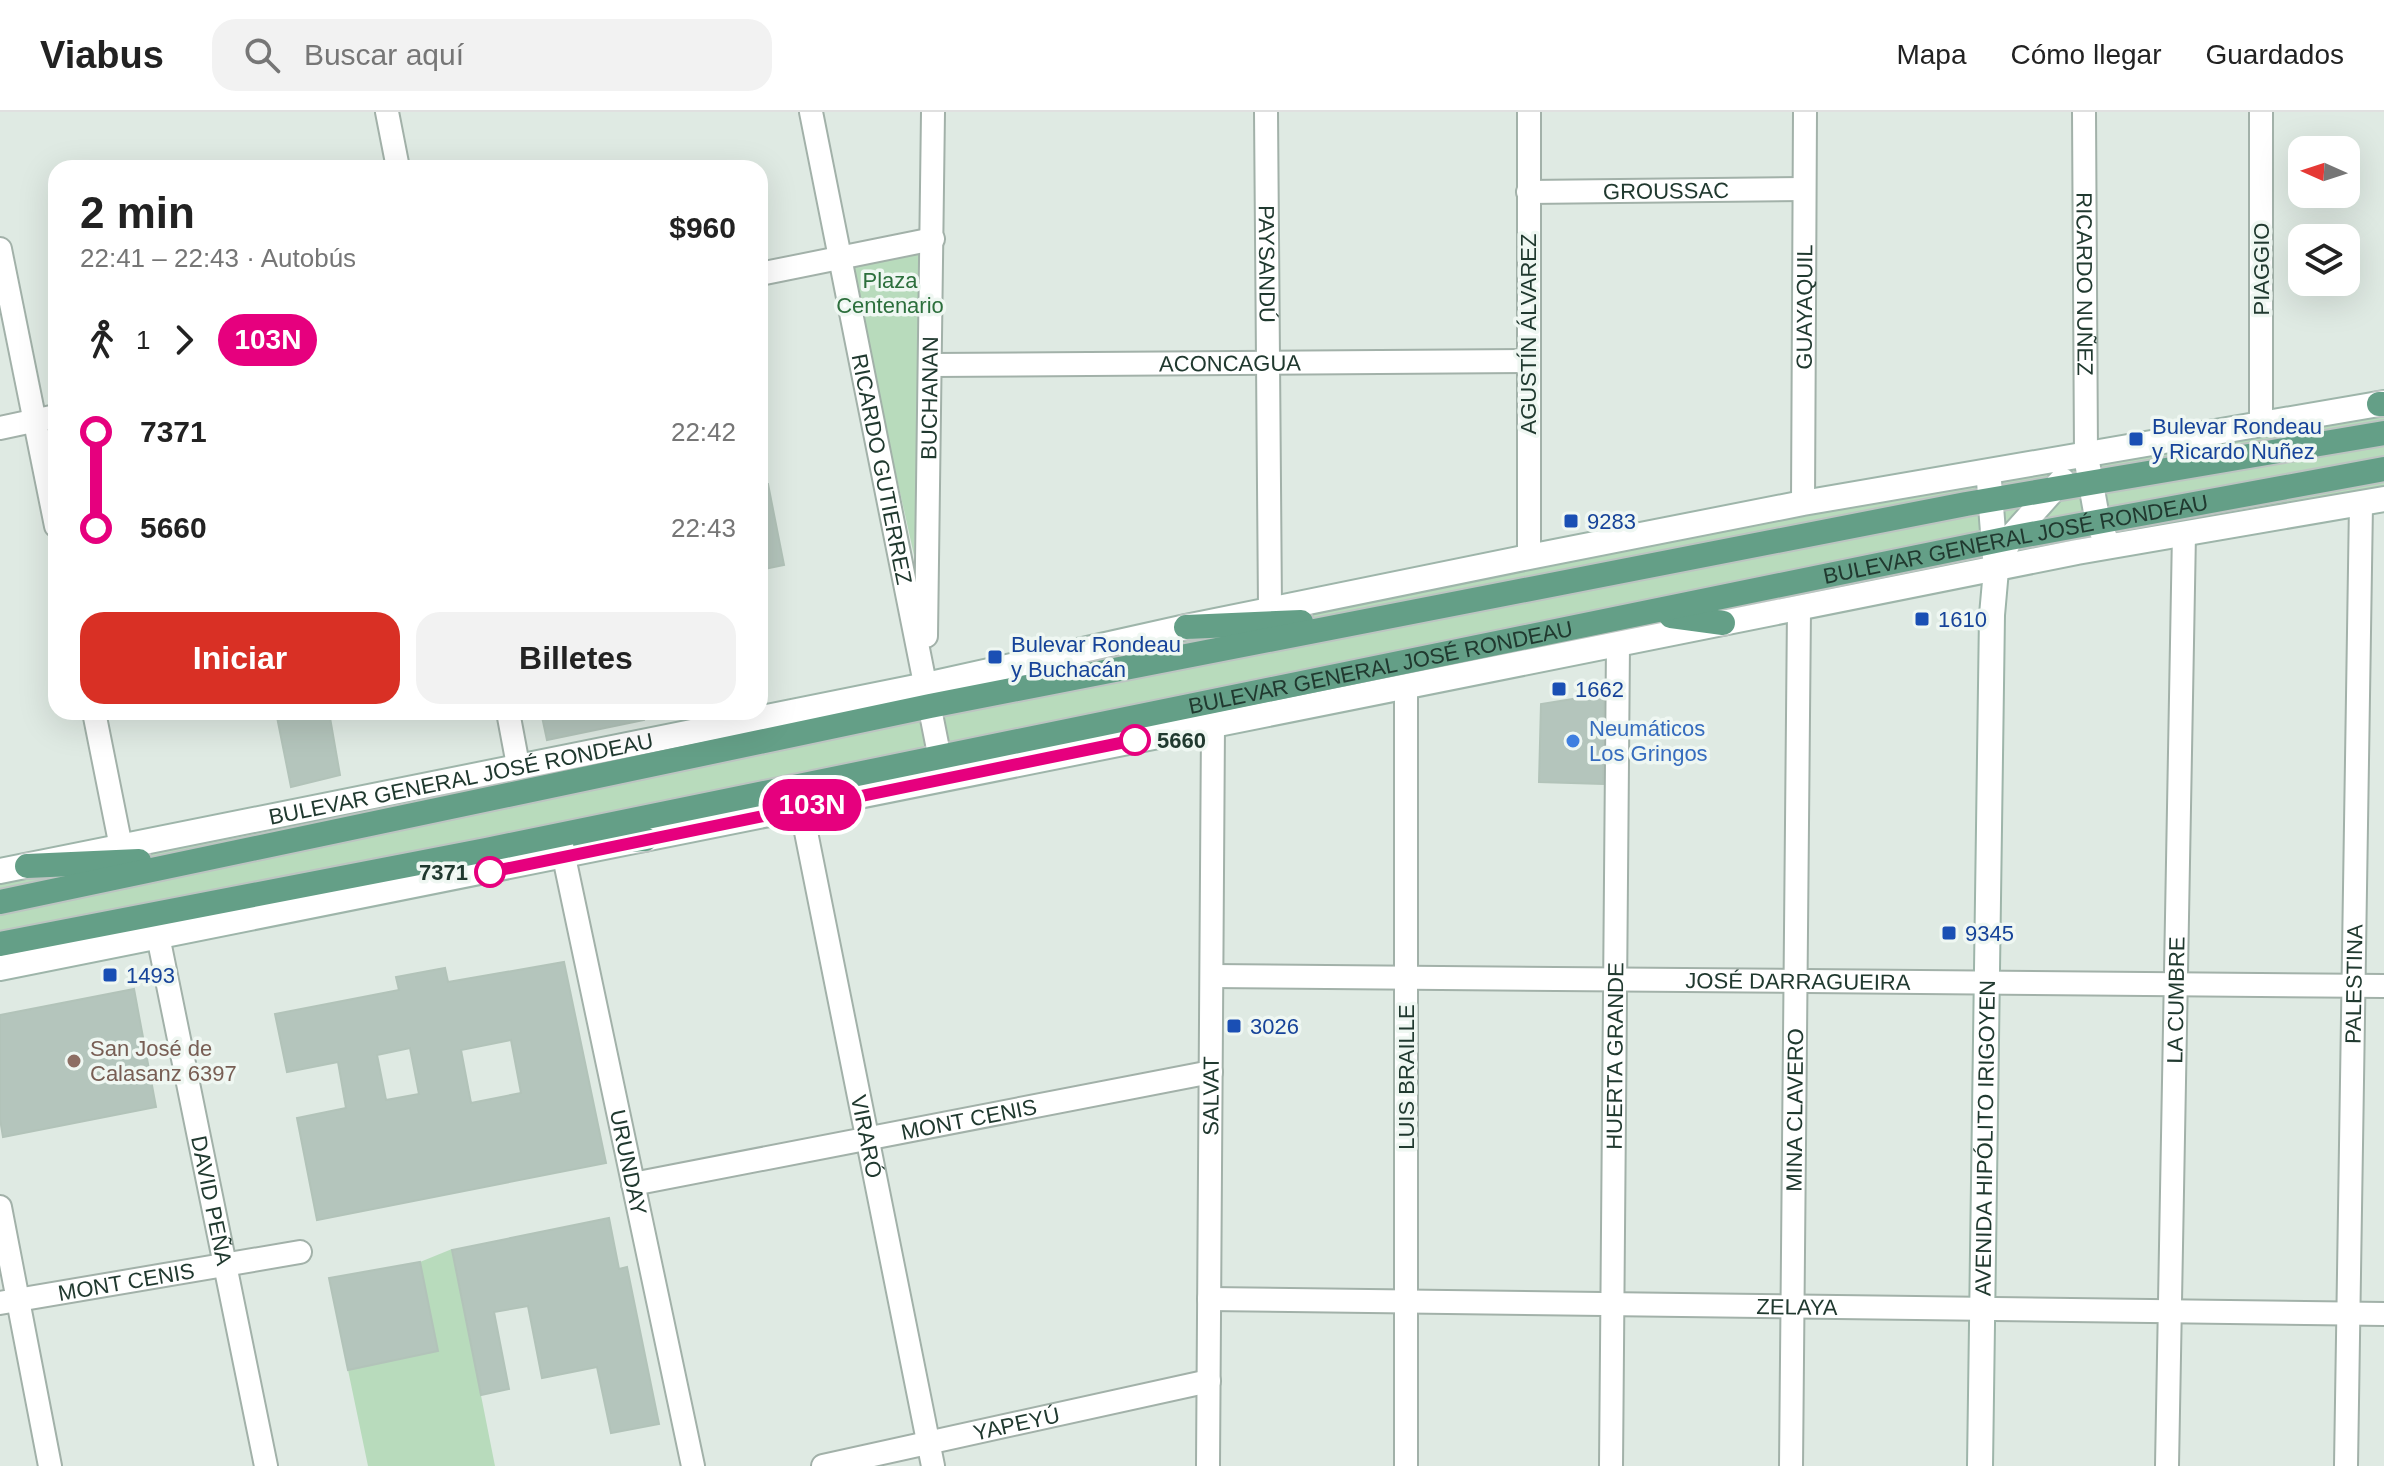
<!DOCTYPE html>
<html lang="es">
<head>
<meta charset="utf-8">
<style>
  :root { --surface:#fff; --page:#f2f2f2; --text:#222; --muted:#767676; --line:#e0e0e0; --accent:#d93025 }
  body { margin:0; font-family:Helvetica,sans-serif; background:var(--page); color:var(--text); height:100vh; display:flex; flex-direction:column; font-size:30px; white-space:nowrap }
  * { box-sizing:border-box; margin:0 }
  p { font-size:26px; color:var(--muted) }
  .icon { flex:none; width:44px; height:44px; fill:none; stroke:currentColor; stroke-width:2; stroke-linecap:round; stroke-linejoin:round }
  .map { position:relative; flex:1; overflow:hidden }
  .details { position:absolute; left:48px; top:48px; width:720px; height:560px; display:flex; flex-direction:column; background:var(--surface); border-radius:24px; box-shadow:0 8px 32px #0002 }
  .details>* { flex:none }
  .badge { padding:0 16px; border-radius:26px; font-size:28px; line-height:52px }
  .needle { width:52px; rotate:273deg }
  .buttons { position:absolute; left:2288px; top:24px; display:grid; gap:16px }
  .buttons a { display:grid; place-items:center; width:72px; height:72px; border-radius:16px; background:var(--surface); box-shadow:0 8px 32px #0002; font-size:40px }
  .map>.badge { position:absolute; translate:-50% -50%; box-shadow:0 0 0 4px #fff }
  .legs { display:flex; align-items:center; gap:12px; height:88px; padding:0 32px; font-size:26px }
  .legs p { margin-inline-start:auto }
  .overview { display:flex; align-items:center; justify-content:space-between; height:136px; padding:0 32px }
  h1 { font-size:44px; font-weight:800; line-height:60px }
  .primary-button { display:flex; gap:16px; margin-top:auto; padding:16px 32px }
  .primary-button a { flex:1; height:92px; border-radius:24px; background:var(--accent); color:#fff; font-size:32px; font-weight:800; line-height:92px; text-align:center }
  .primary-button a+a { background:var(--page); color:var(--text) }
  ul { padding:0 32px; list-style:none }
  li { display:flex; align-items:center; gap:28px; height:96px; font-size:30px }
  li i { display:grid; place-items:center; width:12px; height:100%; margin:0 10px; background:currentColor }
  li i::after { content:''; width:20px; height:20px; margin:-10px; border:6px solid; border-radius:50%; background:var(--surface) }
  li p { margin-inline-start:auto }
  li:first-child i { background:linear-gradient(#0000 50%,currentColor 0) }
  li:last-child i { background:linear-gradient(currentColor 50%,#0000 0) }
  header { display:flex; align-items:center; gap:48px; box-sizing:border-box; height:112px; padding:0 40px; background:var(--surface); border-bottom:2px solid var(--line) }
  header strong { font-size:38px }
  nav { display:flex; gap:44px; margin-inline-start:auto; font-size:28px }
  .search { width:560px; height:72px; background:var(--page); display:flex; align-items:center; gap:20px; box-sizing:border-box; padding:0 28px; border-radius:24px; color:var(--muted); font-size:30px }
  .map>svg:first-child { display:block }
</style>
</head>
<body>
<header>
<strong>Viabus</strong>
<div class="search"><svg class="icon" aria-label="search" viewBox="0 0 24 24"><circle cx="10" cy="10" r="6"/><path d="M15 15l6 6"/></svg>Buscar aquí</div>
<nav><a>Mapa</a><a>Cómo llegar</a><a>Guardados</a></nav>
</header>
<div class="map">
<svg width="2384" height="1354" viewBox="0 0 2384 1354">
  <rect width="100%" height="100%" fill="#dfeae3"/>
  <path fill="#b8dbbc" d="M926 134 914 443 849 151Z
    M2384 291V387L0 856V760L1186 515Z
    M452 1137 495 1354H368L348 1258 438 1239 420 1150Z"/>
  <path fill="#b4c5bc" stroke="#b2c3b9" stroke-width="2" fill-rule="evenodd" d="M760 372H768L784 453 760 458Z
    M1604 582 1603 672 1539 670 1541 592Z
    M276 600H329L340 663 291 675Z
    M541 600H644V608L547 628Z
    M564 850 606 1051 317 1108 297 1006 346 996 338 950 287 960 275 902 399 878 396 865 445 856 448 870ZM511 928 521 981 471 991 461 938ZM410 936 419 982 386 988 377 943Z
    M134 877 156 995 3 1025 0 1007V903Z
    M609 1106 619 1157 627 1155 659 1312 611 1321 597 1255 542 1266 528 1194 494 1200 509 1277 481 1283 452 1138Z
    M420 1150 438 1239 348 1258 329 1166Z"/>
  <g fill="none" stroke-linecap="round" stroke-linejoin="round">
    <defs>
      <g id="street">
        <path d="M387 0 398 56"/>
        <path id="s1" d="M811 0 943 662"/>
        <path id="s2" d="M1266 0 1270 497"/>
        <path id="s3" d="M2084 0 2086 343"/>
        <path d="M2261 0V313"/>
        <path id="s4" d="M1528 80 1804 77"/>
        <path d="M0 137 56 414"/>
        <path d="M760 162 933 127"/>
        <path id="s5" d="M932 253 1528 249"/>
        <path d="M0 316 56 304"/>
        <path id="s6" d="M1803 391 1805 0"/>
        <path d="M1529 445V0"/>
        <path id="s7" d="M926 524 933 0"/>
        <path d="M1406 575V1354"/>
        <path d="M94 600 121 735"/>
        <path d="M508 600 518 653"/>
        <path id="s8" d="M801 695 933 1354"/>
        <path id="s9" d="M564 745 693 1354"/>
        <path id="s10" d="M158 824 266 1354"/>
        <path id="s11" d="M1212 864 2384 874"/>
        <path id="s12" d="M633 1072 1211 960"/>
        <path d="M0 1095 50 1354"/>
        <path id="s13" d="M1209 1187 2384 1202"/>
        <path id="s14" d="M0 1191 300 1140"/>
        <path id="s15" d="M823 1354 1209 1269"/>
        <path id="s16" d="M1208 1354 1213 613"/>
        <path id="s17" d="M1611 1354 1618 532"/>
        <path id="s18" d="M1791 1354 1799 497"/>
        <path id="s19" d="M2167 1354 2184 421"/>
        <path id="s20" d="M2346 1354 2361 392"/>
      </g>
      <g id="secondary">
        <path d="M2087 350 2098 411 2105 426"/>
        <path d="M2005 438 2010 426 2062 368"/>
        <path id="s21" d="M0 759 926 573 1186 515 1529 445 1803 391 2384 291"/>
        <path d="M0 856 2077 440 2384 387"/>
        <path id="s22" d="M1980 1354 1992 503 1996 458 1989 369"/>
      </g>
      <g id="primary">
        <path d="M2379 292H2384"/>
        <path d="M1671 504 1723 511"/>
        <path d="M1186 515 1301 510"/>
        <path d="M585 731 645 727"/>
        <path d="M27 754 139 749"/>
        <path d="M0 790 930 594 1966 392 2384 321"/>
        <path id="s23" d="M0 832 486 738 2010 426 2384 357"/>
      </g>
    </defs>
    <use href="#street" stroke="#a2b1a9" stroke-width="26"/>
    <use href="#secondary" stroke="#9eb5aa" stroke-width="28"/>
    <use href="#primary" stroke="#bcc4c1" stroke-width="28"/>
    <use href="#street" stroke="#fff" stroke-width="22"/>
    <use href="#secondary" stroke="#fff" stroke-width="24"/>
    <use href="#primary" stroke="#649f87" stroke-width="24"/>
  </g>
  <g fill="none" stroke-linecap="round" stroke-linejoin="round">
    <defs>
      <path id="line-1" d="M490 760 1135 628"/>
    </defs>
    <use href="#line-1" stroke="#fff" stroke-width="18"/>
    <use href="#line-1" stroke="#e6007e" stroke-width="12"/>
  </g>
  <g fill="#1a4fb4" stroke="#eff7f2" stroke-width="3">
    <rect x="2128" y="319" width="16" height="16" rx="4"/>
    <rect x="1563" y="401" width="16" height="16" rx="4"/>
    <rect x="1914" y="499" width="16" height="16" rx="4"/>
    <rect x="987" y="537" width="16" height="16" rx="4"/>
    <rect x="1551" y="569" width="16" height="16" rx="4"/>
    <rect x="1941" y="813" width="16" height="16" rx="4"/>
    <rect x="102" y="855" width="16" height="16" rx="4"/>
    <rect x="1226" y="906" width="16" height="16" rx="4"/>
  </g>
  <g fill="#fff" stroke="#e6007e" stroke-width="4">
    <circle cx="1135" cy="628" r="14"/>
    <circle cx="490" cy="760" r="14"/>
  </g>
  <circle fill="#3f7fe0" stroke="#eff7f2" stroke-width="3" cx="1573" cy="629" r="8"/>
  <circle fill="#8d6e63" stroke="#eff7f2" stroke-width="3" cx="74" cy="949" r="8"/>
  <g text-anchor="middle" stroke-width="7" stroke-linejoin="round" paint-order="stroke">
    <g font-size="22" fill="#20392f" stroke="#eff7f2">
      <text dy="8" stroke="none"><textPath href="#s4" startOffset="138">GROUSSAC</textPath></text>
      <text dy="8" stroke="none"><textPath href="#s2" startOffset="152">PAYSANDÚ</textPath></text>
      <text transform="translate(2261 157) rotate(-90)" y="8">PIAGGIO</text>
      <text dy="8" stroke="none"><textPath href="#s3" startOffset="172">RICARDO NUÑEZ</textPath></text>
      <text dy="8" stroke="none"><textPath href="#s6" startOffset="196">GUAYAQUIL</textPath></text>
      <text transform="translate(1528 222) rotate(-90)" y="8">AGUSTÍN ÁLVAREZ</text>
      <text dy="8" stroke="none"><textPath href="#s5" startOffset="298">ACONCAGUA</textPath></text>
      <text dy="8" stroke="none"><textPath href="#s7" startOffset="238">BUCHANAN</textPath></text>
      <text dy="8" stroke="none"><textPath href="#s1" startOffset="364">RICARDO GUTIERREZ</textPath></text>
      <text dy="8" stroke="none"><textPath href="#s23" startOffset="2056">BULEVAR GENERAL JOSÉ RONDEAU</textPath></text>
      <text dy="8" stroke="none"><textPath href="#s23" startOffset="1408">BULEVAR GENERAL JOSÉ RONDEAU</textPath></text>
      <text dy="8" stroke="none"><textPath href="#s21" startOffset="470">BULEVAR GENERAL JOSÉ RONDEAU</textPath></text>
      <text dy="8" stroke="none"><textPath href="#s11" startOffset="586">JOSÉ DARRAGUEIRA</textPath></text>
      <text dy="8" stroke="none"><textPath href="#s20" startOffset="482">PALESTINA</textPath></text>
      <text dy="8" stroke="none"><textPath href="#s19" startOffset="466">LA CUMBRE</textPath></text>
      <text dy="8" stroke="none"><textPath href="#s17" startOffset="410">HUERTA GRANDE</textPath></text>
      <text transform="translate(1406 965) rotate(-90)" y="8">LUIS BRAILLE</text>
      <text dy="8" stroke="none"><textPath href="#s16" startOffset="370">SALVAT</textPath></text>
      <text dy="8" stroke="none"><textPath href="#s18" startOffset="356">MINA CLAVERO</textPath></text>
      <text dy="8" stroke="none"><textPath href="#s12" startOffset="342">MONT CENIS</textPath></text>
      <text dy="8" stroke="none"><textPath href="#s8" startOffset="336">VIRARÓ</textPath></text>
      <text dy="8" stroke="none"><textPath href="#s22" startOffset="328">AVENIDA HIPÓLITO IRIGOYEN</textPath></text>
      <text dy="8" stroke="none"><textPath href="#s9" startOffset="312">URUNDAY</textPath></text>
      <text dy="8" stroke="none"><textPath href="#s10" startOffset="270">DAVID PEÑA</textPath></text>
      <text dy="8" stroke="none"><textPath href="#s14" startOffset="128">MONT CENIS</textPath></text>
      <text dy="8" stroke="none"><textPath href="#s13" startOffset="588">ZELAYA</textPath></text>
      <text dy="8" stroke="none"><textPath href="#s15" startOffset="198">YAPEYÚ</textPath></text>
    </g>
    <g font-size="22" fill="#2c6f3c" stroke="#eff7f2">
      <text x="890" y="176">Plaza<tspan x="890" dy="25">Centenario</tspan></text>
    </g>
    <g font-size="22" fill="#164399" stroke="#eff7f2" text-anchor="start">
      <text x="2152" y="322">Bulevar Rondeau<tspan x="2152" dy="25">y Ricardo Nuñez</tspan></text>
      <text x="1587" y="417">9283</text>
      <text x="1938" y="515">1610</text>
      <text x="1011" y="540">Bulevar Rondeau<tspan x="1011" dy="25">y Buchacán</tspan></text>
      <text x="1575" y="585">1662</text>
      <text x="1965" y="829">9345</text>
      <text x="126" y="871">1493</text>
      <text x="1250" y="922">3026</text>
    </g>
    <g font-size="22" fill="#366cbe" stroke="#eff7f2" text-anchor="start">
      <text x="1589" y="624">Neumáticos<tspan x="1589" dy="25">Los Gringos</tspan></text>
    </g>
    <g font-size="22" font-weight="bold" fill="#20392f" stroke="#eff7f2" text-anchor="start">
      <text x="1157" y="636">5660</text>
      <text x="468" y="768" text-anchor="end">7371</text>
    </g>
    <g font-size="22" fill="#785e54" stroke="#eff7f2" text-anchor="start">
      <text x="90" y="944">San José de<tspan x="90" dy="25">Calasanz 6397</tspan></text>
    </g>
  </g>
</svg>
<div class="buttons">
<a><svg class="needle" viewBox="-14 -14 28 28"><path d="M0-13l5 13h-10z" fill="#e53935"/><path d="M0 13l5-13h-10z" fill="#767676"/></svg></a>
<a><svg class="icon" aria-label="layers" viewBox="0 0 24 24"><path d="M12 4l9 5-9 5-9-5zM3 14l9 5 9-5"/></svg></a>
</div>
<b class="badge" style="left:812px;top:693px;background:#e6007e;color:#fff">103N</b>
<section class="details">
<div class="overview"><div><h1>2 min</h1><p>22:41 – 22:43 · Autobús</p></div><b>$960</b></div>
<div class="legs"><svg class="icon" aria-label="walk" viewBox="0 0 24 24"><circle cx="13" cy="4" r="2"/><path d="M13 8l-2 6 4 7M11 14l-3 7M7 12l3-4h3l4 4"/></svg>1<svg class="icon" aria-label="forward" viewBox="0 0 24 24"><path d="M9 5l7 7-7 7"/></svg><b class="badge" style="background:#e6007e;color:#fff">103N</b></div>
<ul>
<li><i style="color:#e6007e"></i><b>7371</b><p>22:42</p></li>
<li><i style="color:#e6007e"></i><b>5660</b><p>22:43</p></li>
</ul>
<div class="primary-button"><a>Iniciar</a><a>Billetes</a></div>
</section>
</div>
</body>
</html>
